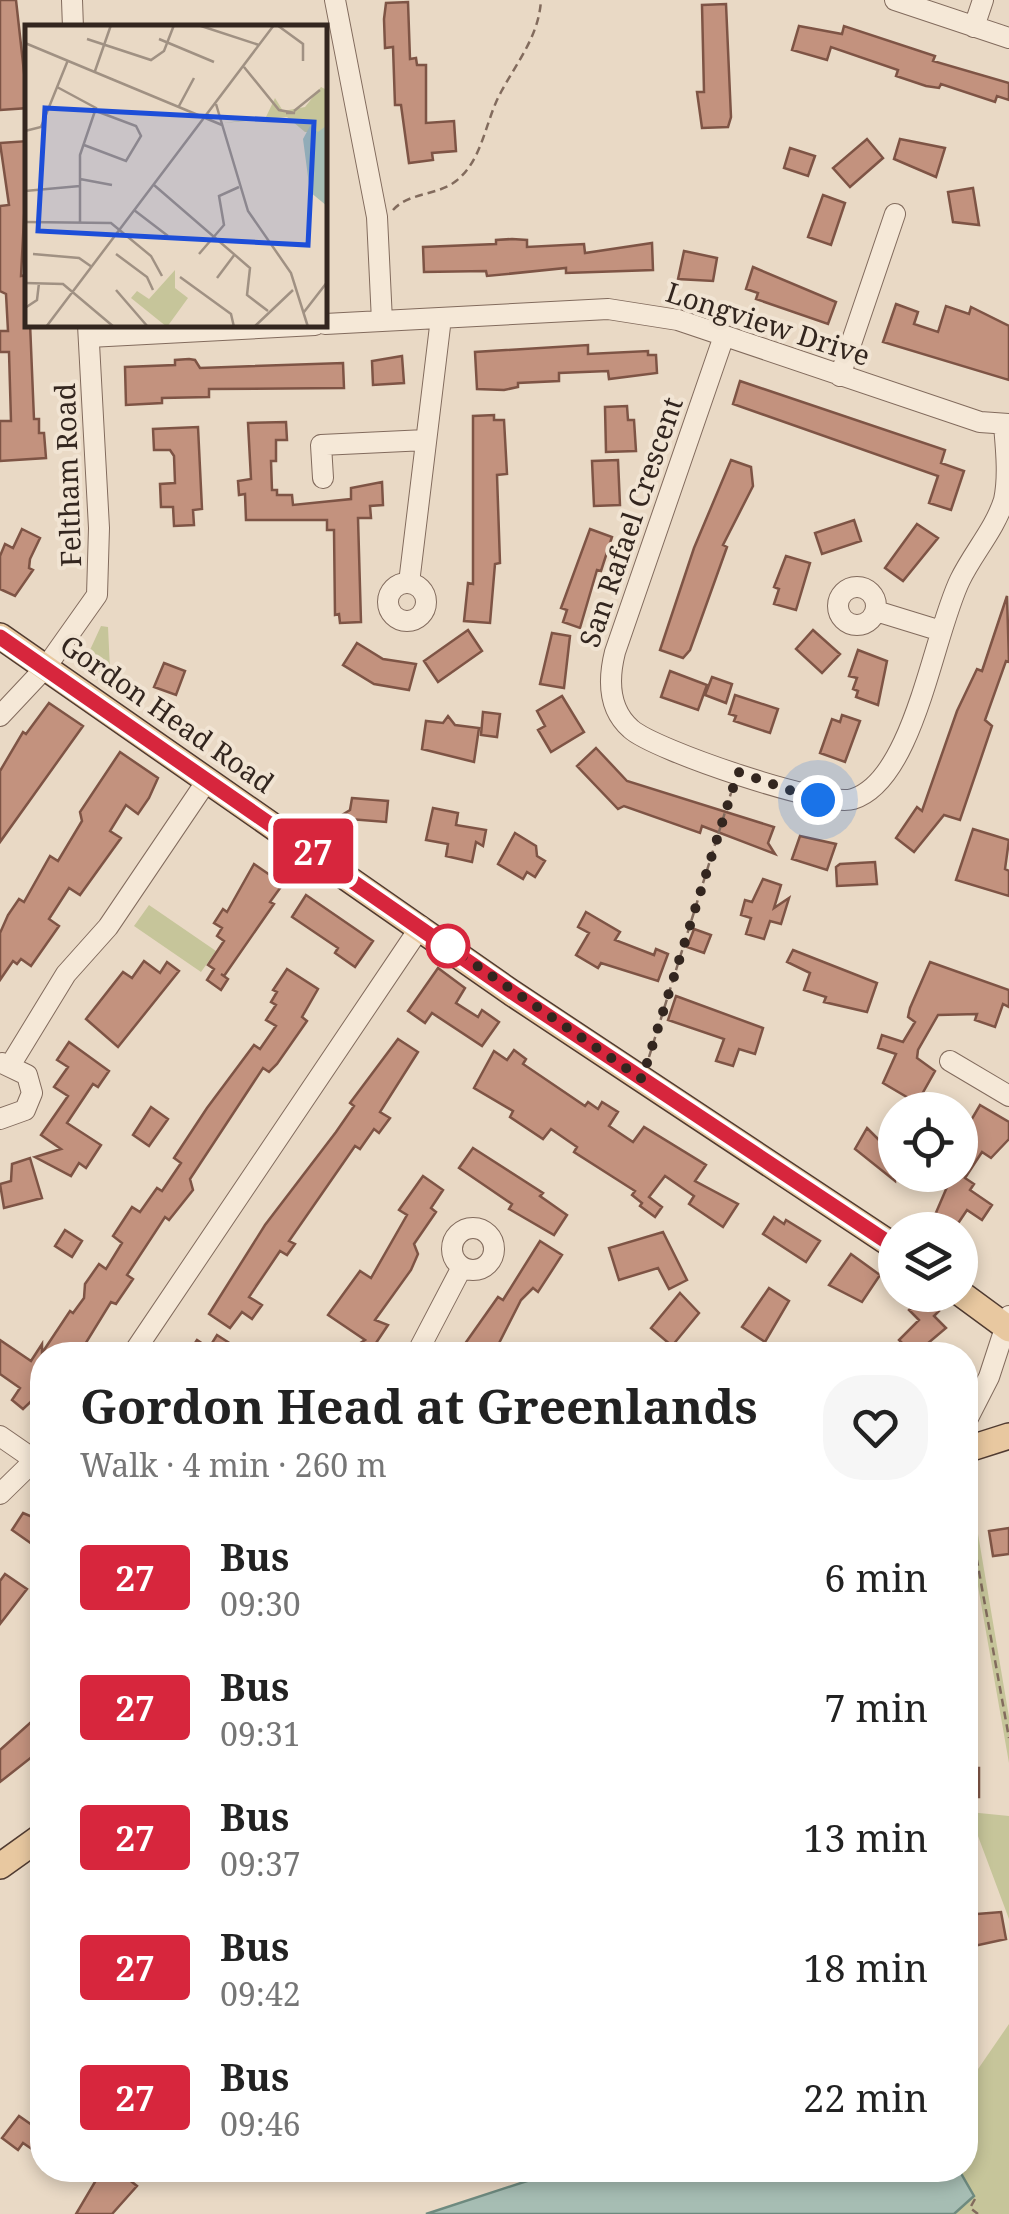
<!DOCTYPE html>
<html lang="en">
<head>
<meta charset="utf-8">
<style>
  :root { --surface:#fff; --page:#f6f6f6; --text:#222; --muted:#767676 }
  body { margin:0; font-family:"Noto Serif",serif; background:var(--page); color:var(--text); height:100vh; display:flex; flex-direction:column; font-size:38px; white-space:nowrap }
  * { box-sizing:border-box; margin:0 }
  p { font-size:32px; color:var(--muted) }
  .icon { flex:none; width:55px; height:55px; fill:none; stroke:currentColor; stroke-width:2; stroke-linecap:round; stroke-linejoin:round }
  .map { position:relative; flex:1; overflow:hidden }
  .details { position:absolute; left:30px; top:1342px; width:948px; height:840px; display:flex; flex-direction:column; background:var(--surface); border-radius:40px; box-shadow:0 5px 15px #0003 }
  .details>* { flex:none }
  .badge { padding:0 20px; border-radius:8px; font-size:35px; line-height:65px }
  .buttons { position:absolute; left:878px; top:1092px; display:grid; gap:20px }
  .buttons a { display:grid; place-items:center; width:100px; height:100px; border-radius:50%; background:var(--surface); box-shadow:0 5px 15px #0003; font-size:50px }
  .you { position:absolute; width:50px; height:50px; margin:-25px; border:8px solid #fff; border-radius:50%; background:#1a73e8; box-shadow:0 0 0 15px #1a73e833 }
  .map>.badge { position:absolute; translate:-50% -50%; box-shadow:0 0 0 5px #fff }
  .round { display:grid; place-items:center; flex:none; width:105px; height:105px; border-radius:40px; background:var(--page) }
  .head { display:flex; align-items:center; justify-content:space-between; height:170px; padding:0 50px }
  h1 { font-size:48px; font-weight:700; line-height:75px }
  ul { padding:0; list-style:none }
  li { display:flex; align-items:center; gap:30px; height:130px; padding:0 50px }
  li div { flex:1 }
  li b { display:block; font-size:38px }
  li em { font-style:normal }
  li .badge { min-width:110px; font-weight:700; text-align:center }
  .map>svg:first-child { display:block }
</style>
</head>
<body>
<div class="map">
<svg width="1009" height="2214" viewBox="0 0 1009 2214">
  <rect width="100%" height="100%" fill="#e9d9c5"/>
  <path fill="#c6c59a" d="M101 626 108 627 111 691 91 675 84 663Z
    M149 905 216 951 201 972 134 926Z
    M968 1475 1009 1717V1763L965 1512Z
    M969 1812 1009 1816V1919Z
    M1009 2024V2214H954L974 2196 959 2170H965V2088Z"/>
  <path fill="#a6bdb3" stroke="#6e8a7f" stroke-width="2.5" d="M589 2170H959L974 2196 954 2214H426L527 2181Z"/>
  <path fill="#c3927e" stroke="#7e5445" stroke-width="2.5" d="M0 0H16L28 108 0 110Z
    M408 2 410 59 416 58 417 65H426V123L454 121 456 151 432 153 433 160 409 163 401 105H395L393 47 385 48 384 19 386 3Z
    M726 4 731 117 728 127 702 128 697 92H704L702 5Z
    M799 26 842 34 844 26 935 56 933 61 1009 83V100L997 96 995 102 941 84 939 88 926 86 896 76 898 70 831 47 827 60 792 50Z
    M867 139 883 158 850 187 833 168Z
    M900 139 945 148 936 177 894 159Z
    M28 141 21 276 28 275 34 419H39V433H44L46 458 0 461V421H11L9 352H0V331H8L6 294 0 291V206L9 205 0 143Z
    M790 148 815 156 808 176 784 168Z
    M973 188 979 225 953 222 948 192Z
    M823 195 845 203 831 245 808 237Z
    M512 239 527 240V247L584 244 585 253 652 243 653 270 566 273V268L487 276 486 271 424 272 423 247 496 244V240Z
    M684 251 717 258 713 281 678 279Z
    M753 267 836 302 828 324 756 299 758 293 746 289Z
    M896 304 918 312 914 324 938 332 946 306 969 314 971 307 1009 326V380L883 342Z
    M588 345V354L648 351V355H656L657 373 609 379 608 371 559 373V381L518 383V387L504 390 477 389 475 352Z
    M402 356 404 383 373 385 372 361Z
    M189 359 195 360 200 368 343 363 344 388 209 389V397L162 398V403L126 405 125 367 175 365V360Z
    M740 381 945 450 941 463 964 471 951 510 929 503 938 476 733 404Z
    M627 406 628 420H634L636 451 606 452 605 407Z
    M494 415V420H504L507 474 497 475 500 563 495 564 490 623 464 621 468 583 473 584V416Z
    M286 422 287 440H276V461H271L272 490H277V495H292L293 505 351 499V488L382 482 383 505 370 506 371 518H358L361 622 340 623 339 614 335 615 334 530H327V520H246L245 494 239 495 238 481 251 479 248 423Z
    M198 427 202 509 193 510 194 525 174 526 173 507H161L160 484 175 483 174 456 170 450H154L153 429Z
    M618 460 620 505 594 506 592 461Z
    M731 460 751 467 753 486 723 545 727 547 690 650 683 658 660 650 694 548Z
    M854 520 861 541 822 554 815 533Z
    M917 524 938 538 903 581 885 568Z
    M22 529 40 538 30 559 29 568 33 570 15 596 0 589V556L5 544 13 548Z
    M590 529 612 537 601 571 597 570 580 628 563 622 567 610 561 608Z
    M786 556 810 563 796 610 774 604 779 589 774 587Z
    M1007 596 1009 662 1006 661 985 720 992 726 960 820 944 815 914 852 896 838 917 807 922 811 957 711 977 669 982 671Z
    M468 630 482 651 438 682 424 661Z
    M813 630 840 654 822 673 796 649Z
    M552 633 570 636 564 688 540 684Z
    M357 643 383 659 416 664 409 690 374 684 343 665Z
    M858 650 887 661 878 705 856 697 858 691 853 689 857 678 849 676Z
    M164 663 185 671 176 695 154 687Z
    M670 671 707 685 698 710 661 697Z
    M712 677 732 684 726 703 705 695Z
    M735 695 778 709 770 733 734 721 736 716 729 714Z
    M562 696 584 732 551 752 538 730 545 726 537 711Z
    M49 703 83 726 0 842V771L23 732 26 734Z
    M483 712 500 714 497 737 481 735Z
    M842 715 860 721 845 762 820 753 832 719 840 722Z
    M448 716 455 725 479 728 474 762 422 749 426 721 443 723Z
    M596 748 627 781 774 827 768 843 775 854 702 826 700 833 624 806 618 809 577 766Z
    M120 752 158 778 149 798 138 814 126 805 110 831 121 838 80 895 69 888 49 919 59 926 31 966 21 959 17 964 13 961 0 980V933L8 915 19 899 24 902 50 856 58 861 82 821 80 812Z
    M352 798 388 801 386 822 337 818 350 810Z
    M433 808 458 813 456 825 486 830 483 846 476 842 472 862 446 856 448 844 426 840Z
    M973 829 1009 840 1005 869 1009 871V896L956 880Z
    M515 833 536 846 537 856 545 861 535 877 527 872 523 879 498 864Z
    M800 836 836 844 827 870 792 859Z
    M875 862 877 884 837 886 836 867 840 864Z
    M254 864 283 884 270 902 274 904 224 976 221 974 228 979 221 990 207 980 214 969 208 965 224 941 217 936 222 928 214 923 223 909 227 912Z
    M763 879 781 885 774 908 789 898 781 924 770 921 764 939 746 934 751 918 741 915 745 900 752 902Z
    M306 895 373 941 355 967 335 953 338 948 292 917Z
    M586 912 620 932 615 940 654 955 656 949 668 954 658 981 601 963 598 968 576 955 589 933 578 927Z
    M694 929 711 935 704 953 687 947Z
    M793 950 877 983 867 1012 824 1002 826 997 804 990 810 973 787 962Z
    M144 961 160 973 167 962 179 971 118 1047 86 1019 123 972 132 978Z
    M930 962 1009 990V1007L1003 1004 995 1027 975 1020 977 1014 938 1015 918 1050 917 1058 935 1071 917 1103 883 1083 896 1054 878 1048 882 1035 903 1042 915 1022 908 1017 910 1008Z
    M438 968 465 988 456 1003 478 1017 482 1010 499 1022 482 1046 432 1013 425 1023 408 1011Z
    M287 969 318 989 302 1017 307 1021 277 1064 269 1072 263 1068 190 1179 193 1190 169 1220 165 1217 127 1275 133 1279 116 1304 111 1302 84 1346 81 1344 74 1355H42V1391L23 1409 12 1400 20 1388 0 1374V1340L31 1361 42 1344V1353L70 1311 73 1313 84 1298 85 1284 99 1264 106 1269 122 1243 113 1236 132 1207 140 1212 157 1188 162 1191 181 1163 174 1158 207 1108 254 1045 260 1049 276 1026 266 1020 276 1005 271 1002 277 992 273 990Z
    M676 996 763 1028 755 1054 739 1049 733 1066 716 1061 724 1039 668 1020Z
    M398 1039 418 1052 380 1112 390 1118 379 1133 374 1129 360 1149 355 1146 289 1241 295 1244 287 1255 280 1251 249 1297 262 1305 252 1319 242 1312 230 1328 209 1314 265 1225 336 1132 354 1106 350 1103Z
    M69 1042 109 1071 98 1087 93 1084 67 1123 101 1145 86 1168 79 1163 71 1176 35 1157 61 1149 41 1135 68 1096 54 1087 68 1067 57 1060Z
    M514 1050 526 1059 523 1064 585 1106 588 1102 598 1109 602 1102 618 1112 609 1126 633 1142 644 1127 706 1165 695 1181 738 1204 723 1227 689 1204 694 1196 665 1176 649 1197 662 1207 655 1217 640 1206 642 1203 632 1195 635 1191 574 1152 577 1147 551 1129 543 1139 510 1117 513 1111 474 1088 494 1051 507 1060Z
    M980 1105 1009 1122V1139L991 1158 982 1152 965 1178 974 1184 970 1190 992 1205 982 1220 967 1210 955 1228 935 1215 947 1187 960 1175V1139Z
    M151 1107 168 1119 149 1146 133 1135Z
    M867 1128 895 1156V1181L855 1149Z
    M473 1148 543 1193 540 1196 567 1215 554 1235 509 1209 512 1204 459 1168Z
    M30 1158 42 1198 4 1208 0 1184 11 1181 12 1164Z
    M423 1176 443 1190 431 1208 436 1212 414 1244 418 1254 411 1270 375 1320 388 1325 368 1355H341L365 1340 328 1315 360 1271 371 1278 407 1215 399 1210Z
    M774 1217 784 1224 786 1220 820 1241 806 1262 763 1234Z
    M65 1230 82 1241 72 1257 55 1246Z
    M663 1232 687 1280 669 1289 658 1268 619 1280 609 1248Z
    M540 1241 562 1255 538 1292 533 1288 521 1300 493 1355H457L498 1297 503 1300Z
    M851 1254 880 1275 862 1302 829 1285Z
    M769 1288 789 1301 765 1342 742 1327Z
    M680 1293 699 1313 672 1346 651 1328Z
    M924 1296 939 1311 934 1316 946 1328 914 1355 899 1340 919 1320 909 1310Z
    M217 1335 248 1355H187L197 1340 209 1348Z
    M23 1513 42 1521V1551L12 1530Z
    M1009 1528V1554L993 1556 989 1531Z
    M5 1574 27 1589 0 1624V1581Z
    M30 1723 42 1737V1749L0 1782V1750Z
    M965 1768H979V1797H965Z
    M1001 1912 1006 1939 965 1948V1915Z
    M42 2111V2156L23 2143 18 2150 2 2138 19 2116 32 2125Z
    M102 2170H117L137 2186 112 2214H76Z"/>
  <g fill="none" stroke-linecap="round" stroke-linejoin="round">
    <defs>
      <path id="minor" d="M72 0 73 28
        M335 0 377 217 382 321
        M895 0 1009 38
        M974 27 983 0
        M325 324 608 309 678 320 980 422 1009 424
        M724 336 615 652C608 680 608 709 631 729 654 750 825 808 853 799 914 780 933 635 960 580 973 553 995 529 1004 500 1009 477 1006 449 1004 425
        M89 337 315 325
        M840 376 895 214
        M323 478 321 445 426 440
        M388 602a19 19 0 1 1 38 0a19 19 0 1 1-38 0Z
        M409 583 441 318
        M838 606a19 19 0 1 1 38 0a19 19 0 1 1-38 0Z
        M876 611 941 631
        M0 716 46 667 97 595 99 528 88 325
        M950 1061 1009 1096
        M11 1064 66 974 108 927 208 779
        M0 1119 25 1110 32 1093 27 1075 2 1063
        M452 1249a21 21 0 1 1 42 0a21 21 0 1 1-42 0Z
        M132 1355 421 926
        M416 1355 462 1267
        M965 1424 989 1377 1009 1316
        M0 1436 42 1465
        M0 1494 42 1453"/>
      <path id="major" d="M0 636 512 993 895 1247
        M960 1293 1009 1329
        M965 1450 1009 1436
        M0 1866 42 1836"/>
    </defs>
    <use href="#minor" stroke="#826b5d" stroke-width="22"/>
    <use href="#major" stroke="#503b31" stroke-width="28"/>
    <path stroke="#826b5d" stroke-width="2.5" stroke-dasharray="8 5" stroke-linecap="butt" d="M393 210C409 192 437 196 456 181 483 160 485 121 501 92 517 62 539 36 541 0
      M649 1057 731 793
      M965 1494 1009 1738
      M975 2199 970 2208 978 2214"/>
    <use href="#minor" stroke="#f5e8d7" stroke-width="20"/>
    <use href="#major" stroke="#e8c8a0" stroke-width="25"/>
  </g>
  <g fill="none" stroke-linecap="round" stroke-linejoin="round">
    <defs>
      <path id="line" d="M0 637 512 992 895 1247"/>
    </defs>
    <use href="#line" stroke="#fff" stroke-width="22"/>
    <use href="#line" stroke="#d7263d" stroke-width="15"/>
    <path stroke="#33261f" stroke-width="10" stroke-dasharray="0 18" d="M448 946 642 1079 738 772 818 800"/>
  </g>
  <circle fill="#fff" stroke="#d7263d" stroke-width="5" cx="448" cy="946" r="20"/>
  <g text-anchor="middle" stroke-width="8" stroke-linejoin="round" paint-order="stroke">
    <g font-size="28" fill="#33261f" stroke="#f1e4d3">
      <text transform="translate(768 324) rotate(18)" y="10">Longview Drive</text>
      <text transform="translate(68 475) rotate(-92)" y="10">Feltham Road</text>
      <text transform="translate(631 522) rotate(-71)" y="10">San Rafael Crescent</text>
      <text transform="translate(167 714) rotate(35)" y="10">Gordon Head Road</text>
    </g>
  </g>
  <g transform="translate(25 25)">
    <rect width="302" height="302" fill="#e9d9c5"/>
    <path d="M296 62 302 65V100L294 107H280L262 92 199 98 241 92 250 73 258 86 280 82ZM150 245V263L163 273 142 302 106 273 112 266 124 274Z" fill="#c6c59a"/>
    <path d="M302 100V181L285 167 278 114 285 101 293 107Z" fill="#a6bdb3"/>
    <path fill="none" stroke="#a09183" stroke-width="2.5" d="M173 0 234 20M252 0 278 19V36M62 14 126 35 139 26 149 0M134 14 189 37M0 18 197 100M219 42 254 85 270 88H261M70 46 86 0M32 62 71 83 55 130V197M191 79 223 186 266 248 283 302M154 81 169 53M269 86 295 65M0 106 16 102 43 35M59 120 101 136 116 111 111 101 71 86M55 154 87 160M129 160 225 243 222 270 243 286M0 166 55 161M109 185 143 211M0 197 86 198 126 231 137 251M8 229 54 233 67 242M91 229 122 252 128 265M174 229 199 200 194 171 214 162M155 252 206 289 209 302M192 253 210 229M0 258 38 259 89 302M91 265 123 302M0 283 12 275 14 258M279 287 303 256M21 302 249 0M229 302 268 265"/>
    <path fill="#1d4ed8" fill-opacity="0.15" stroke="#1d4ed8" stroke-width="5" d="M20 83 289 97 283 220 13 206Z"/>
    <rect width="302" height="302" fill="none" stroke="#33261f" stroke-width="5"/>
  </g>
</svg>
<div class="buttons">
<a><svg class="icon" aria-label="locate" viewBox="0 0 24 24"><circle cx="12" cy="12" r="6"/><path d="M12 2v4M12 18v4M2 12h4M18 12h4"/></svg></a>
<a><svg class="icon" aria-label="layers" viewBox="0 0 24 24"><path d="M12 4l9 5-9 5-9-5zM3 14l9 5 9-5"/></svg></a>
</div>
<div class="you" style="left:818px;top:800px"></div>
<b class="badge" style="left:313px;top:851px;background:#d7263d;color:#fff">27</b>
<section class="details">
<div class="head"><div><h1>Gordon Head at Greenlands</h1><p>Walk · 4 min · 260 m</p></div><a class="round"><svg class="icon" aria-label="heart" viewBox="0 0 24 24"><path d="M12 20l-8-8c-3-5 5-10 8-4 3-6 11-1 8 4z"/></svg></a></div>
<ul>
<li><span class="badge" style="background:#d7263d;color:#fff">27</span><div><b>Bus</b><p>09:30</p></div><em>6 min</em></li>
<li><span class="badge" style="background:#d7263d;color:#fff">27</span><div><b>Bus</b><p>09:31</p></div><em>7 min</em></li>
<li><span class="badge" style="background:#d7263d;color:#fff">27</span><div><b>Bus</b><p>09:37</p></div><em>13 min</em></li>
<li><span class="badge" style="background:#d7263d;color:#fff">27</span><div><b>Bus</b><p>09:42</p></div><em>18 min</em></li>
<li><span class="badge" style="background:#d7263d;color:#fff">27</span><div><b>Bus</b><p>09:46</p></div><em>22 min</em></li>
</ul>
</section>
</div>
</body>
</html>
